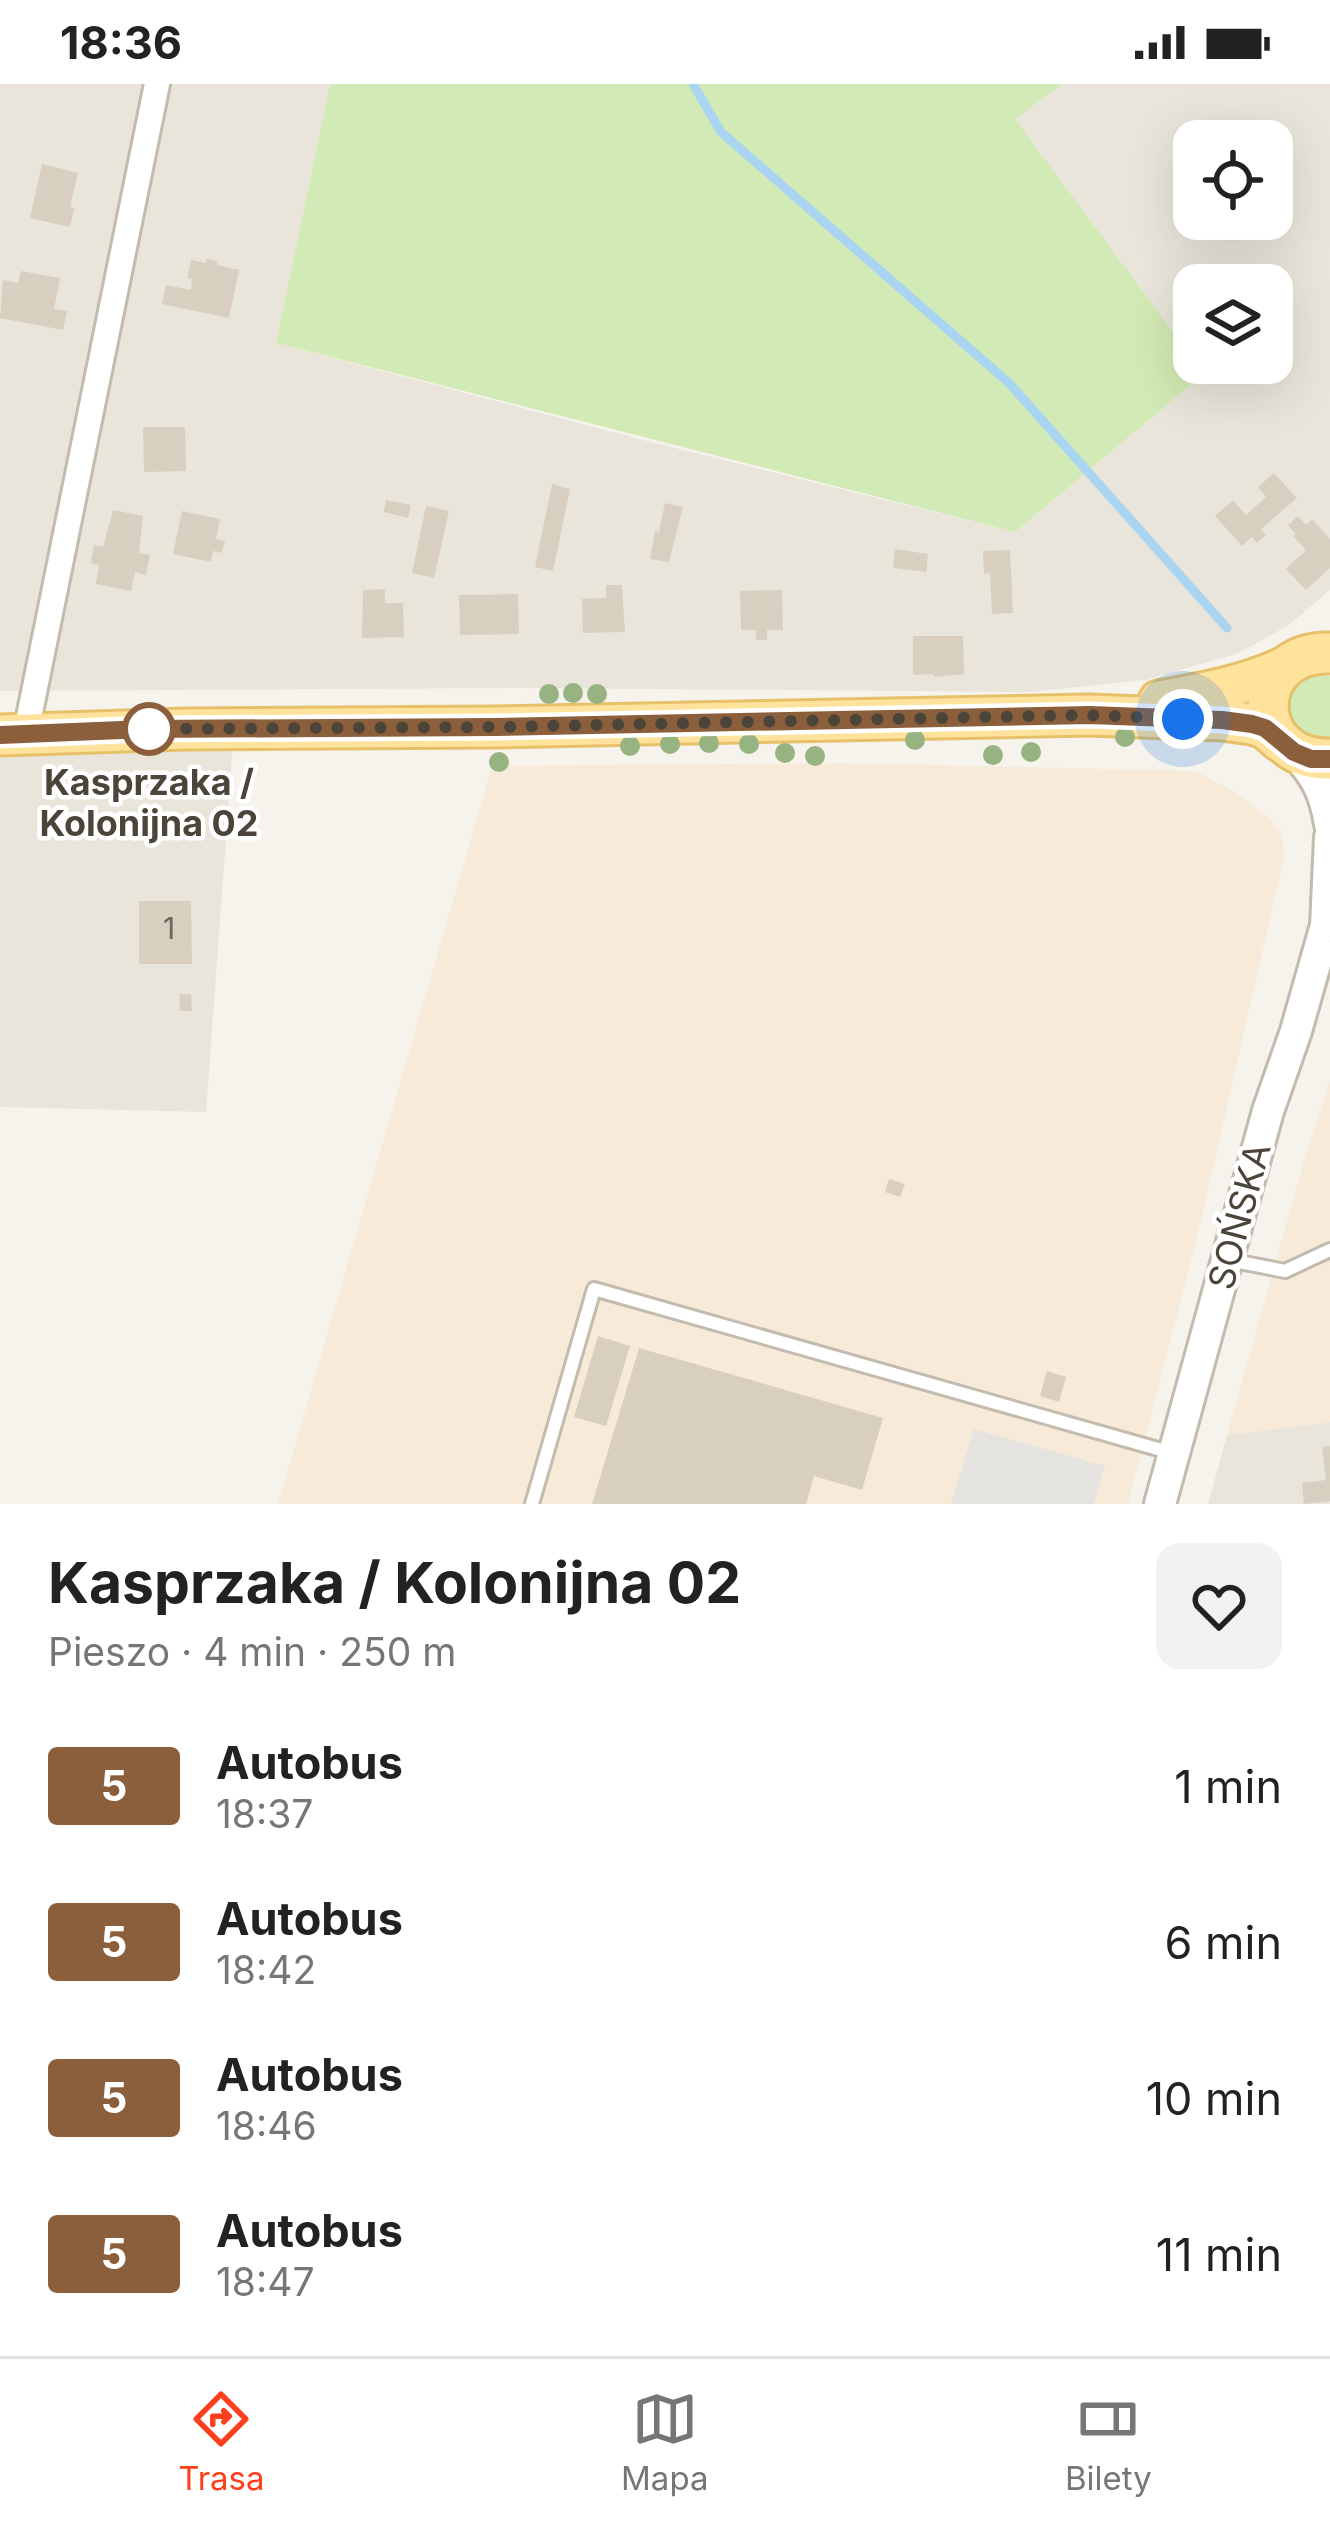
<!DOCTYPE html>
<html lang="pl">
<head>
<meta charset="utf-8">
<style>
  :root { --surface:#fff; --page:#f2f2f2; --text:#222; --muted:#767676; --line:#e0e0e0; --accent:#fc3f1d }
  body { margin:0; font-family:Inter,sans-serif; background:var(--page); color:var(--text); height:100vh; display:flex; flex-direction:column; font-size:45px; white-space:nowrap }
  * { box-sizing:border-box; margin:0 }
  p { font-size:39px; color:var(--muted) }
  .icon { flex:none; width:66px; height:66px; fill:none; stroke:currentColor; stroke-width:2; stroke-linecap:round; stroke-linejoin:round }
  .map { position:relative; height:1420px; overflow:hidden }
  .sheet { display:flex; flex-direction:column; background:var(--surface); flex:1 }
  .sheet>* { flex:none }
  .badge { padding:0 24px; border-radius:9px; font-size:42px; line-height:78px }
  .fabs { position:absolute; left:1173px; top:36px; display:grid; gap:24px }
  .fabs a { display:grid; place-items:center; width:120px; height:120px; border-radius:24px; background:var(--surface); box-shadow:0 12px 48px #0002; font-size:60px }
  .you { position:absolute; width:60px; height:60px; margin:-30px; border:9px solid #fff; border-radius:50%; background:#1a73e8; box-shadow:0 0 0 18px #1a73e833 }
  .map>.badge { position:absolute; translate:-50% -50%; box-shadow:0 0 0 6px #fff }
  .round { display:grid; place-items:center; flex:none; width:126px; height:126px; border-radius:24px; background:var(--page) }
  .summary { display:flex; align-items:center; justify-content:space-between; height:204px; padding:0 48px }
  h1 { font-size:57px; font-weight:700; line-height:90px }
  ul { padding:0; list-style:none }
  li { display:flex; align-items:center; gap:36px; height:156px; padding:0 48px }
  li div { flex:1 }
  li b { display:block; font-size:45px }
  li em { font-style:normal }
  li .badge { min-width:132px; font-weight:700; text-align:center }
  .status { display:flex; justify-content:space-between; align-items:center; height:84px; padding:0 60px; background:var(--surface); direction:ltr }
  .status svg { height:33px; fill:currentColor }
  .tabs { display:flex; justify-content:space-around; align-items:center; height:168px; border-top:3px solid var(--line); background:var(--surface); font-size:33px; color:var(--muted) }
  .tabs a { display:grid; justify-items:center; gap:6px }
  .tabs .on { color:var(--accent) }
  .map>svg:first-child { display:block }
</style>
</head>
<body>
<div class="status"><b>18:36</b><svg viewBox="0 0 49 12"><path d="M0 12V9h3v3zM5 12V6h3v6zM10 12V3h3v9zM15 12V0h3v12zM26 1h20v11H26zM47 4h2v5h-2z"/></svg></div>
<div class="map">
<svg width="1330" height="1420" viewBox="0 0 1330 1420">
  <rect width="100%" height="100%" fill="#f6f3ec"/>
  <path fill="#eae5da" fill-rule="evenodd" d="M0 0H330L276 259 643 356 1015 448 1204 290 1196 279H1272V201H1194V277L1014 35 1062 0H1330V506L1289 541 1239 569 1145 596 1029 608 529 604 0 607ZM1194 57H1272V135H1194Z
    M234 645 206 1028 0 1023V651Z
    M1330 1338V1420H1208L1227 1351Z"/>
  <path fill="#f7ead8" d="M844 679 1196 687 1233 707 1263 729 1281 748 1285 769 1197 1154 1128 1420H278L492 682Z
    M1330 996V1338L1227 1351 1307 1066Z"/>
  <path fill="#d2eab5" d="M330 0H1062L1015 35 1204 290 1015 448 276 259Z
    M1317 590 1330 592V653L1313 654 1302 650C1286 634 1285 619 1297 600Z"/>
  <path fill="#e5e3e0" d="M974 1345 1105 1382 1094 1420H951Z"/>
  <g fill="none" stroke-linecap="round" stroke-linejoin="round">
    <path stroke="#a9d4f2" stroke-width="9" d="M693 0 721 48 1009 299 1227 544"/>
  </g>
  <path fill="#d8cfc1" d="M42 80 78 89 70 123 74 124 70 143 30 134Z
    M206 175 218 177 217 181 239 186 229 234 162 220 166 201 191 206 192 195 187 194 191 176 206 179Z
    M21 187 60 194 54 225 67 227 63 246 0 234 3 196 18 199Z
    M143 343H185L186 387 144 388Z
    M1274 389 1297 414 1261 445 1266 451 1257 459 1252 453 1242 462 1215 432 1233 416 1246 431 1266 413 1258 403Z
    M552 400 570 405 553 487 535 483Z
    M386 416 411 421 408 434 384 428Z
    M665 419 683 423 669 478 650 475 655 447 659 448Z
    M426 422 449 427 434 494 412 489Z
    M113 426 143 432 139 469 150 471 146 491 135 488 131 507 96 500 99 481 91 479 94 461 103 463Z
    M182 427 220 435 216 455 225 457 222 469 213 467 211 478 173 470Z
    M1298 432 1306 441 1312 435 1330 455V484L1306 506 1286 485 1306 466 1293 452 1296 450 1288 441Z
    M895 465 928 470 926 488 893 484Z
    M1010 466 1013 529 992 530 990 489 984 490 983 467Z
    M606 501H622L625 548 583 549 582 515 606 514Z
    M385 505V519H403L404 553 362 554 363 506Z
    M782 506 783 546H767V556H756V546H741L740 507Z
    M518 510 519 550 460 551 459 511Z
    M913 552H963L964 590 935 593 933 590 913 591Z
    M139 817H191L192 880H139Z
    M179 910H191L192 927H180Z
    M889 1095 905 1100 900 1113 885 1108Z
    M598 1252 630 1262 606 1342 574 1333Z
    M639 1264 883 1334 862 1406 814 1392 806 1420H592Z
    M1047 1287 1066 1293 1059 1318 1040 1312Z
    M1330 1362V1417L1304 1420 1302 1399 1326 1396 1322 1363Z"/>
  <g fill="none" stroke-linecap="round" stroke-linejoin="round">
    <defs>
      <path id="service" d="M1229 1176 1285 1187 1330 1166
        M532 1420 594 1205 1172 1369"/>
      <path id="minor" d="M26 648 157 0"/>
      <path id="tertiary" d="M1294 668C1316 691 1325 709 1330 740
        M1326 843 1330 753
        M1160 1420 1268 1027 1296 947 1330 827"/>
      <path id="primary" d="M1330 569C1247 567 1248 677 1330 675
        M1159 617C1203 609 1244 602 1285 583
        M0 651 186 645 496 643 1089 631 1222 636 1252 640 1265 644 1280 657"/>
    </defs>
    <use href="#service" stroke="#c2bbae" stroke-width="18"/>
    <use href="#minor" stroke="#c2bbae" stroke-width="30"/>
    <use href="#tertiary" stroke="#c2bbae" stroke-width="36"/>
    <use href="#primary" stroke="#e6c16a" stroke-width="45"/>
    <use href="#service" stroke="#fff" stroke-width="12"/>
    <use href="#minor" stroke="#fff" stroke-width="24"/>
    <use href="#tertiary" stroke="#fff" stroke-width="30"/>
    <use href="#primary" stroke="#ffe39c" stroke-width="39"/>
  </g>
  <g fill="#97b381">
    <circle cx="573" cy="609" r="10"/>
    <circle cx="549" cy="610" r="10"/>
    <circle cx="597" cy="610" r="10"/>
    <circle cx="1125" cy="653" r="10"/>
    <circle cx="915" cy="656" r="10"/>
    <circle cx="709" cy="659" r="10"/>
    <circle cx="670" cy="660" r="10"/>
    <circle cx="749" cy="660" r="10"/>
    <circle cx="630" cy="662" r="10"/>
    <circle cx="1031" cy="668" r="10"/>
    <circle cx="785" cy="669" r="10"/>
    <circle cx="993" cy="671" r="10"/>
    <circle cx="815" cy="672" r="10"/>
    <circle cx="499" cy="678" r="10"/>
  </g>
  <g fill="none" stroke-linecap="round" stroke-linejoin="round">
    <defs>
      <path id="line" d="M0 651 146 645 496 643 1090 631 1222 636 1252 640 1265 644 1294 668 1311 675H1330"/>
    </defs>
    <use href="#line" stroke="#fff" stroke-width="27"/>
    <use href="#line" stroke="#8b5e3c" stroke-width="18"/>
    <path stroke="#4b4439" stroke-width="12" stroke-dasharray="0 21.6" d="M149 645H146L496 643 1090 631 1183 635"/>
  </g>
  <circle fill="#fff" stroke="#8b5e3c" stroke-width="6" cx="149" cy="645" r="24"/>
  <g text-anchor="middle" stroke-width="9" stroke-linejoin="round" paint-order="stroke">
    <g font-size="30" fill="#6e675b">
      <text x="169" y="855">1</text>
    </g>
    <g font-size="36" font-weight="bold" fill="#4b4439" stroke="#fff">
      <text x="149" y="711">Kasprzaka /<tspan x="149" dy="41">Kolonijna 02</tspan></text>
    </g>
    <g font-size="36" fill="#4b4439" stroke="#fff">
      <text transform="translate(1239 1132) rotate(-75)" y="13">SOŃSKA</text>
    </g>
  </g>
</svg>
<div class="fabs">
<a><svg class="icon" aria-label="locate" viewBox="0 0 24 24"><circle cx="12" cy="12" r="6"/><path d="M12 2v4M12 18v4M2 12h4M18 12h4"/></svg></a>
<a><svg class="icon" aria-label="layers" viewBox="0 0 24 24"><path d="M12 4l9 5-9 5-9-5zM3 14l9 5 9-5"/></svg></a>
</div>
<div class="you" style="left:1183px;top:635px"></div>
</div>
<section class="sheet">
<div class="summary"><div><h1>Kasprzaka / Kolonijna 02</h1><p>Pieszo · 4 min · 250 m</p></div><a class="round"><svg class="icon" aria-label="heart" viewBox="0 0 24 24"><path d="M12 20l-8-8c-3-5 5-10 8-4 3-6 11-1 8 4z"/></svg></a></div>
<ul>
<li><span class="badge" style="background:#8b5e3c;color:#fff">5</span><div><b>Autobus</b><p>18:37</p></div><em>1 min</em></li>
<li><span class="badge" style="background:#8b5e3c;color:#fff">5</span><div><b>Autobus</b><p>18:42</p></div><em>6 min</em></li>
<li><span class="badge" style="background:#8b5e3c;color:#fff">5</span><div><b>Autobus</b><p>18:46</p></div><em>10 min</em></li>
<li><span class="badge" style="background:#8b5e3c;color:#fff">5</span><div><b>Autobus</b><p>18:47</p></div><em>11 min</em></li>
</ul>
</section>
<nav class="tabs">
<a class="on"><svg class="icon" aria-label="directions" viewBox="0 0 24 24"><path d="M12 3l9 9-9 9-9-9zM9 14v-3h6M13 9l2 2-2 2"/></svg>Trasa</a>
<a><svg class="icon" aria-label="map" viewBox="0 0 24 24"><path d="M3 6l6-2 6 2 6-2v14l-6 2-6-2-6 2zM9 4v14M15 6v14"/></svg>Mapa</a>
<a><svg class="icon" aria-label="tickets" viewBox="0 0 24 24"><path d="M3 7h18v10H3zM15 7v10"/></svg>Bilety</a>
</nav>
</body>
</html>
